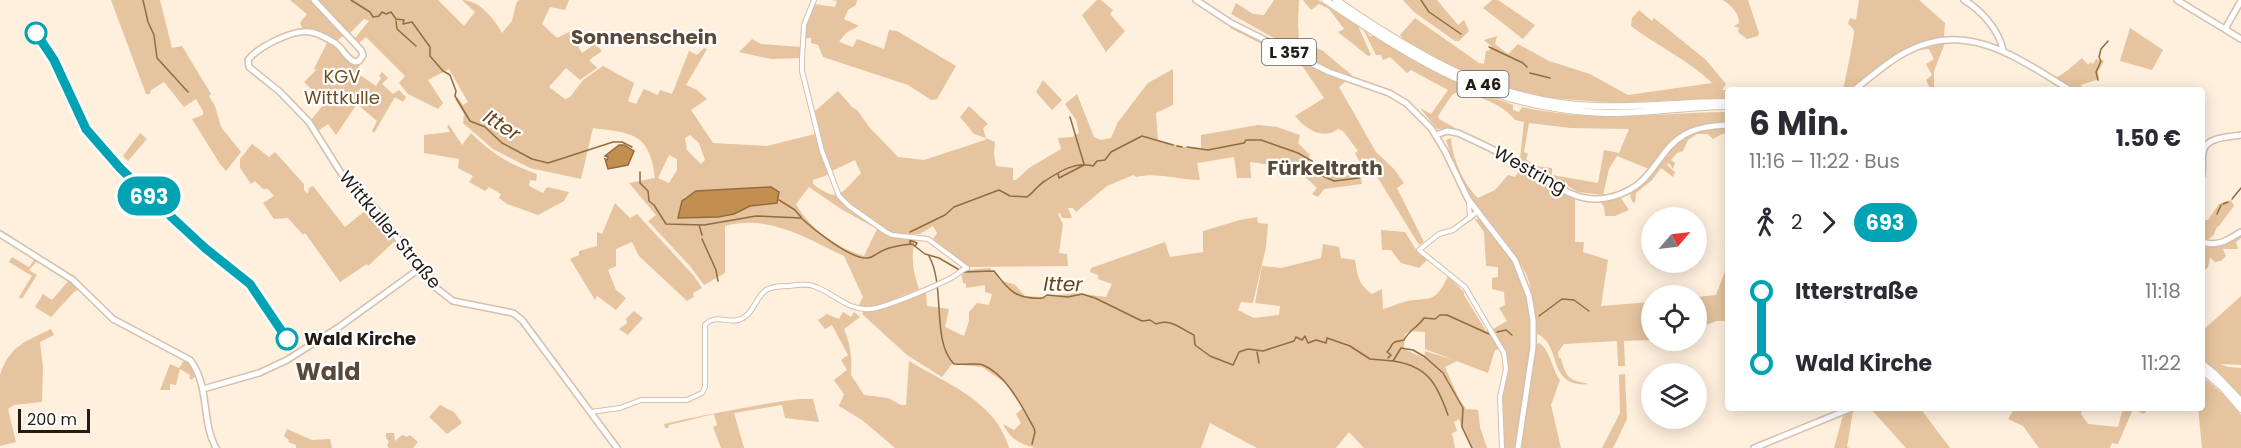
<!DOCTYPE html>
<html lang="de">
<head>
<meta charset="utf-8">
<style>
  :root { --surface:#fff; --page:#f2f2f3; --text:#2b2b33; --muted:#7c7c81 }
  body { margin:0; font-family:Poppins,sans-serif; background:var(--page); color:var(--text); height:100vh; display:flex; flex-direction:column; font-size:22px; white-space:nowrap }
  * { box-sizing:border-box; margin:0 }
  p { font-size:20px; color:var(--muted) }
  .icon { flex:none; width:33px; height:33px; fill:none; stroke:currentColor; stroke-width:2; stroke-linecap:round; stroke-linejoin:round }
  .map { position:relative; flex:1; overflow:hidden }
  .panel { position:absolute; left:1725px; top:87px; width:480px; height:324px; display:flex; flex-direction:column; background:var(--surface); border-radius:6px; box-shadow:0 3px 15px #0003 }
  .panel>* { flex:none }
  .badge { padding:0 12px; border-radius:20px; font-size:21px; line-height:39px }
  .needle { width:39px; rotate:62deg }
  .controls { position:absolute; left:1641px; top:207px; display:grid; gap:12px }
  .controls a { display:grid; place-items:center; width:66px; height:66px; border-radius:50%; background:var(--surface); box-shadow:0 3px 15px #0003; font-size:30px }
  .scale { position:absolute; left:18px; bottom:15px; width:72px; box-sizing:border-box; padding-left:6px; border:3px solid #231c14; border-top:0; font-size:16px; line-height:21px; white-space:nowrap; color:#231c14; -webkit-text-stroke:4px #fff; paint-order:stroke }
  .map>.badge { position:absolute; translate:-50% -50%; box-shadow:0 0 0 3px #fff }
  .legs { display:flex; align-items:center; gap:9px; height:66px; padding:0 24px; font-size:20px }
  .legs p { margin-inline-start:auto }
  .summary { display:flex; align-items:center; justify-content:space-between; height:102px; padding:0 24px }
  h1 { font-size:33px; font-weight:700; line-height:45px }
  ul { padding:0 24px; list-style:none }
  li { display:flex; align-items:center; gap:21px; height:72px; font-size:22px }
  li i { display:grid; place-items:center; width:9px; height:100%; margin:0 8px; background:currentColor }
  li i::after { content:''; width:15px; height:15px; margin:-8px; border:4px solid; border-radius:50%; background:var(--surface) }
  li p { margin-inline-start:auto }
  li:first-child i { background:linear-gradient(#0000 50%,currentColor 0) }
  li:last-child i { background:linear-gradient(currentColor 50%,#0000 0) }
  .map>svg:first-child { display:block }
</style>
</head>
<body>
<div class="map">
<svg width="2241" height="448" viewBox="0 0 2241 448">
  <rect width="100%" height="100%" fill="#ffefdd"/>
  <path fill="#e5c49f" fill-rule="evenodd" d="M111 0H160L172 48 182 46 211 94 209 96 215 106 221 127 241 152 226 171 220 164 192 119 203 115V111L196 99 184 107 164 82 151 90 150 94H146Z
    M290 0H310L345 34 337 41 315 29H303L300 23 307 14Z
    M319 0H438L464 26 475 12 462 0C480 0 495 20 502 33L512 21 516 4 519 0H569L565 10 550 7 542 24 557 38 569 32 582 53 595 44 602 51 589 60 597 68 580 80 566 68 549 87 565 99 570 97 583 80 603 66 634 83 628 101 636 104 644 89 658 95 660 90 672 94 689 51 697 55 704 48 707 49 686 85 697 90 707 99 691 110 713 143 767 146 815 134 830 174 813 180V184C840 204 840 194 861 173L855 160 832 171 823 147 814 112 838 91 852 107 858 111 869 127 898 157 924 160 985 140 986 138 974 134 960 117 969 106 988 124 983 128 986 138 995 142 994 154 996 166 1013 168V180H1016L1029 168 1061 149 1058 138 1072 137 1079 133 1076 120 1065 104 1077 94 1094 137 1101 140 1111 138 1118 122 1148 83 1173 69V105L1156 113 1158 140 1185 147 1201 148V135L1258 125 1277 127 1300 135 1298 143 1310 155 1308 159C1328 179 1333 178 1360 173L1362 184 1324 189 1318 197 1312 194 1317 188 1301 173V169L1250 162 1251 178H1237L1234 157 1197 163 1200 180C1178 180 1158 172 1136 177L1133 175 1107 186 1076 212 1073 208H1068L1072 218H1062L1060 213 1058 214 1063 224 1059 253 1067 254 1068 266 968 267 933 239 937 233 933 226 920 234H899L898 236 916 238C910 255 913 272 919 289L880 305 858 307 863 297 844 256C806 238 769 214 725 226V273L704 285 690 266 648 221 656 215 629 183 655 178C650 132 631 133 593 128L581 179 530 168 493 149 463 123 464 114 455 99 458 98 463 105 468 102 449 69 428 80 443 103 438 109 408 94 399 83 405 76 366 37 359 43 355 38 369 21 364 19 350 33ZM690 135 699 143 705 160 701 164 687 150 685 138ZM669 155 677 159V170L669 183 658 178ZM770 187 777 203 750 206 734 213 684 198 696 191ZM809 187 841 209 877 229 864 256C837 248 809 228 796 204Z
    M832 0H857L856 5 848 10 844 19 859 26 846 33 839 42 853 47 857 39 884 49 889 30 897 31 956 66 937 99 931 100 908 85 823 57 818 45 811 43V38H804V27L814 4 835 7 837 1Z
    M1097 0H1101L1113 10 1110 14 1125 31 1106 52 1082 15Z
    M1274 0H1299L1298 22 1299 40 1323 51 1354 77 1322 65 1231 14 1236 3 1253 14 1264 15Z
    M1303 0H1318L1358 26 1371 55 1368 56 1338 32 1344 29 1329 9 1319 4 1311 10Z
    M1403 0H1437L1458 25 1464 20 1469 31 1459 41H1455L1414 12Z
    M1492 0H1498L1535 25 1523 39 1483 8Z
    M1723 0H1748L1759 33 1758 36 1747 39 1738 32 1739 28 1734 26 1739 23C1739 12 1731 6 1723 0Z
    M1859 0H1919L1945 23 1944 37C1923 41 1904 47 1887 60 1873 70 1859 86 1843 90 1845 81 1855 34 1854 31 1853 28 1851 26 1848 24L1850 18 1856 20Z
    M1639 10 1652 21 1654 18 1706 60 1726 84 1722 90H1742H1728V98L1616 103 1550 98 1516 90 1452 67 1403 39 1400 35 1415 18 1479 63 1484 64 1486 51 1490 50 1491 46 1484 40 1497 36 1495 44 1508 54 1518 44 1549 61 1590 74 1628 95 1712 83C1689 60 1657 46 1631 26L1632 18Z
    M1231 26 1345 82 1339 87 1376 152 1394 169 1404 183 1397 188 1424 242 1419 245 1373 170H1364L1355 153 1358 151 1343 131 1338 129C1322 141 1305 128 1295 116L1324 98 1303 67 1272 53 1260 43 1230 28Z
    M2130 28 2163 50 2152 70 2120 61Z
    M1363 29 1371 37 1373 35C1418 64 1463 87 1513 105V110L1519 112 1522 107C1593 123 1656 113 1728 112V122C1683 125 1675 133 1649 169L1617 156 1609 169 1603 195 1578 192 1520 159 1524 122 1515 120C1503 104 1480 98 1461 90L1452 95 1438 116 1439 119 1455 128 1437 129 1420 108 1431 114 1448 90 1411 70 1407 73 1390 57 1383 60 1381 55H1376ZM1529 123 1571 128 1629 129 1619 153 1604 150 1598 183 1552 175V168L1535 166 1526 159 1528 154 1524 152Z
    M752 39 761 44 801 47V58L771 59 739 52Z
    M328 41 341 50 353 64 366 60 360 64 357 73 376 86 381 78 379 76 382 72 388 78 382 84 393 94 399 90 406 97 403 102 395 97 374 133 372 131 377 121 357 104 336 135 328 124 318 131 311 120 325 103 304 82 316 70 314 69Z
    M1945 43 1934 71V90H1931L1926 80 1932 75 1926 64 1934 59 1929 49 1916 50Z
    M2082 58 2088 65 2091 62 2093 64 2096 59 2104 61 2098 72 2099 79 2081 85 2083 90H2076L2055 78C2062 76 2076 63 2082 58Z
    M1043 80 1062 100 1052 110 1036 92Z
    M449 125 462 145 471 133C492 154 509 164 537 174L536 181 530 180 529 186 543 193 547 187 569 192 564 201 538 215 507 204 499 198 501 194 489 187 485 191 469 182 473 176 458 168 459 159 424 153V135L450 132 447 126Z
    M1728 128V134H1722L1713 139 1707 134H1697L1688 140 1683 151 1677 153 1671 160 1675 163 1673 169 1669 163 1667 165 1675 172 1673 177 1661 168 1652 180 1636 193 1635 202 1633 203 1630 196C1634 188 1644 184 1650 176 1679 142 1677 130 1728 128Z
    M140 133 147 139 128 161 123 156Z
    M1451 138C1452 158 1464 185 1478 198L1495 190 1508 175 1515 177 1521 167 1575 197V242H1584L1583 252 1608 260 1601 306 1651 302V340L1624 341 1625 366H1618L1617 341 1564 344 1558 352 1559 358H1561C1566 379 1570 380 1589 384 1546 388 1563 345 1537 334 1535 316 1534 297 1528 279 1518 253 1498 232 1481 210 1464 189 1453 166 1446 140Z
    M252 144 269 157 275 152 304 184V190L308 194 309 188 313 186 345 227 370 207 396 240 368 266 367 264 340 282 305 233 303 235 288 218 274 219 263 203 274 196 268 189H263L255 181 251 184 240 168V159Z
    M1620 197 1629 210 1615 216H1605L1604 207 1600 201Z
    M2231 200 2234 206 2219 226 2217 227 2213 236 2206 240 2202 239V220H2208L2219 204Z
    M615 203 630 218 637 214 694 276 702 288 693 293 694 297 687 301 639 256 632 242 616 249V266L608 270 616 290 626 298 616 310 597 296 595 300 570 259 579 255V251L597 246V232L602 234Z
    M1257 217 1258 223 1268 224 1266 247 1253 303 1241 302 1238 310 1254 318 1279 315 1280 306 1255 303 1262 266 1281 268 1321 258 1323 244 1339 247 1341 258 1355 260C1358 277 1358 284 1372 294L1382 289 1383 309C1391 307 1399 303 1407 301 1433 297 1435 303 1448 276L1464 292V295L1486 331H1489L1499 349 1495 350 1488 373 1425 349V332L1410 331 1405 334 1404 349 1424 358 1425 351 1457 361 1445 367 1459 399 1466 409 1478 410 1480 427 1487 448H1472L1461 426 1459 419 1454 422 1457 431 1452 433 1455 448H1364L1349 432 1336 448H1257L1210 423 1201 448H1035C1019 443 1011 440 1003 424L1014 430 1021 423 1016 414 1023 408 1004 382 982 367 952 364 942 377 907 355 862 314 863 311 882 309 926 291 927 306 949 309 945 327 964 336 969 321V312L977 303 989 305 992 294 985 292V285L966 288V284L963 283 961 273 965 270 991 268V272L995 273 1000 281 1014 284 1025 296 1040 297 1076 293 1106 297 1112 284 1098 279V275L1090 272 1091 268 1165 242 1170 257 1203 252V231L1240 220Z
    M1474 218 1482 221C1492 234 1504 247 1513 262 1546 317 1526 389 1517 448H1503C1502 431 1499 413 1501 396 1505 361 1514 364 1493 329L1507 321 1499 308 1505 305 1504 292 1492 289V278L1498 277V267L1486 266 1484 232Z
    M1381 230 1405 232 1417 251 1427 260 1419 268 1401 263 1391 250H1382Z
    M2241 236V238L2236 242 2238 249H2223L2226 256 2221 261 2215 262 2210 257 2208 267 2202 273V246C2218 249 2228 243 2241 236Z
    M12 257 29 267 35 259 38 260 29 270 37 275 22 299 19 297 32 276 9 262Z
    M1728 263V321H1717L1697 328V297L1716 295Z
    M69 280 78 290 74 292 51 317 35 307 43 294 52 300Z
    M2241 296V365L2220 364 2228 367 2241 368V398L2214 370 2202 361V331Z
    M634 311 643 318 628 335 619 329 627 323 626 319Z
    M843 312 851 317 854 312 860 317 844 329C851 346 852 358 851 375L864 395 888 398 901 405H906L909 361C947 384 996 401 1009 448H895L862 420 839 406 844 394 834 380 847 370 841 360 848 355 832 325 825 329 818 320 827 314 839 319Z
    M51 329 54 335 40 342 43 367 42 402 14 405 8 409 16 442 0 446V375C9 346 26 341 51 329Z
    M1539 343C1550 349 1552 370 1560 380L1551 405 1561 448H1519L1536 345Z
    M185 359 193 369 197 379 194 377 192 380 189 378 190 375 180 369 176 385 170 384V390H160L170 364 179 368Z
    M1625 374 1627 419 1613 448H1602L1620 413 1619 375Z
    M2202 376 2223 394 2241 415V448H2202L2198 408H2202Z
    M799 399H813L819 422 785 418 782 405 734 413 744 448H721L713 427 717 425 714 414 669 425 668 428H665L664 424C709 414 753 405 799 399Z
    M440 405 454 412 462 423 447 434 429 417Z
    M1870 408H1920L1950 448H1906Z
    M2015 408H2082L2081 414 2088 424 2118 427 2123 408H2148L2144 414 2133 409 2118 444 2112 443 2110 448H2039L2023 426 2008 419Z
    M1853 411 1847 447 1850 448H1834L1843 415Z
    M287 429 312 440 330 439 332 448H296V445L288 442 289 440 284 436Z
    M386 433H394L395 441 402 435 407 437 410 435 418 442 413 448H389L387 445 389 442 386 438Z"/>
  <path fill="#c28f50" stroke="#926c3e" stroke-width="1.5" d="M619 145H624L634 151 628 165 608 169 605 159 607 160 608 157 605 156Z
    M771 187 779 192 777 203 750 206 734 214 718 217 678 218 682 201 696 191Z"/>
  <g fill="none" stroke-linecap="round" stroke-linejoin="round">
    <path stroke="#926c3e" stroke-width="1.5" d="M143 0 148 22 154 35 157 58 188 92
      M351 0 370 12 373 17 379 16 382 12 386 14 391 12 396 19 404 20 403 24 412 22 430 47V56L443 71 450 75 456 91 455 96 470 121 485 127 502 143 532 159 548 163 613 142H622L632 147
      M1421 0 1429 12 1461 34
      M396 21 397 29 416 46
      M1489 47 1523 63 1527 67
      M1530 73 1550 78
      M2098 80 2096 72 2101 61 2099 57 2101 49 2108 41
      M1070 117 1084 164
      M1177 146 1182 147
      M1187 147 1208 150 1244 143 1246 140H1261L1298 153 1312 161 1315 168 1323 176 1334 181 1359 178
      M640 172V183L648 191 649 201 654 205 666 224 704 225 756 216 801 218C813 229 851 260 868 258 874 257 878 252 884 250 893 246 902 245 912 244L925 254 939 258 963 272 994 271C1009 291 1017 300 1043 298L1047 295 1068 297 1082 294 1095 298 1142 321 1150 320 1156 324C1171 318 1181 329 1194 335L1195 345 1210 356 1233 365 1239 352 1248 349 1263 351 1294 341 1296 337 1302 340 1305 336 1308 343 1316 340 1326 343 1327 338 1350 346 1370 359 1393 361 1401 348 1413 350 1425 357 1443 373 1463 408 1462 427 1472 448
      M1058 174 1059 178 1084 165
      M2232 199 2241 188
      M779 200 795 210 801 217
      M2223 204 2228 202
      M2217 214 2221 205
      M699 225 702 235
      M910 232 945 215 954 207 999 190 1010 196 1027 197C1034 192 1038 185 1045 181 1060 171 1076 161 1093 166L1097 161 1105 160 1111 152 1142 136 1173 145
      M702 239 716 270 718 281
      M910 244V240L917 243 915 246
      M929 256C946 287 931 341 954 364 961 365 978 363 983 365 1007 375 1022 407 1034 428L1035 432 1032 444
      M1539 316 1562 299 1574 300 1589 311
      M1497 332 1506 330 1512 335
      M1257 352 1259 363
      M1388 358 1391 355 1387 352C1396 343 1387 343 1404 340 1409 330 1418 327 1424 318L1435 319 1440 315H1447L1489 334
      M1393 361C1428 366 1437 384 1448 415"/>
    <defs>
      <path id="minor" d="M814 0 804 25 802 60V71L822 151 839 196 849 206 886 232 892 235 928 239 967 268
        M1469 203 1470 218
        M1477 212 1453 230 1439 234 1419 250 1465 287 1504 353 1506 369 1500 397 1502 448
        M591 412 620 408 641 400H687L702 393 705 387V325C716 312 731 326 743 318 754 312 756 297 766 290 773 286 781 286 789 286 798 285 807 283 816 287 835 294 848 311 870 309 885 308 936 286 951 278 957 275 961 270 967 268"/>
      <path id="major" d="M314 0 361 50 363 55 359 61 355 62C346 59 344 49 335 43 328 39 319 33 310 32 293 29 258 47 248 60L249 67 280 92 309 122 341 173 379 212 419 269 435 287 453 301 513 313 522 320 617 448
        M1196 0 1231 23 1329 72 1389 93 1406 103 1431 128 1445 151 1468 199 1515 260 1529 296 1533 320V347L1518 448
        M1964 0C1981 10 1999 30 2003 50
        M2177 0 2241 39
        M2225 29 2241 1
        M1854 90C1871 77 1887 62 1906 52 1967 19 2019 59 2070 90
        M1436 135 1447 131 1458 133C1482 144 1505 155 1528 168 1546 178 1564 194 1585 198 1609 202 1635 192 1650 172 1661 159 1668 144 1684 135 1697 127 1713 126 1728 125
        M2202 175C2203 167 2201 157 2204 149 2208 137 2230 137 2241 135
        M0 234 73 280 113 319 190 360C210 385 201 421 216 448
        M2202 242C2218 247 2228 240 2241 232
        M203 389 259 373 287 360 339 327 419 269
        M1754 448 1852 408"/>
      <path id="highway" d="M1325 0C1418 62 1488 109 1605 113 1646 114 1687 106 1728 106
        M1336 0C1416 55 1493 102 1594 106 1638 108 1682 102 1726 102
        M2202 364 2215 374 2241 401
        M2202 370 2223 388 2241 409"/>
    </defs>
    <use href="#minor" stroke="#d4c0ab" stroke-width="6"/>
    <use href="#major" stroke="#d4c0ab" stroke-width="8"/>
    <use href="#highway" stroke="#d4c0ab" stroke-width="8"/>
    <use href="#minor" stroke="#fff" stroke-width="4"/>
    <use href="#major" stroke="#fff" stroke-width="5"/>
    <use href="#highway" stroke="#fff" stroke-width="6"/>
  </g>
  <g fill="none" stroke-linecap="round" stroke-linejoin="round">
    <defs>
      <path id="line-1" d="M36 33 54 60 86 129 120 168 151 198 205 248 250 284 287 339"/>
    </defs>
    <use href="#line-1" stroke="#fff" stroke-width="14"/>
    <use href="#line-1" stroke="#00a3b4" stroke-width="9"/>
  </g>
  <g fill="#fff" stroke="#00a3b4" stroke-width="3">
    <circle cx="36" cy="33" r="10"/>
    <circle cx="287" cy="339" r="10"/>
  </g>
  <g text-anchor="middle" stroke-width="4.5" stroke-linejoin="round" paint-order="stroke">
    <g fill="#fff" stroke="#65605a" stroke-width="1.5">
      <rect x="1262" y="39" width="54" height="26" rx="4.5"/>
      <rect x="1457.5" y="71" width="51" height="26" rx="4.5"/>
    </g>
    <g font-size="16" font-weight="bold" fill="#231c14">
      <text x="1289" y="58">L 357</text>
      <text x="1483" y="90">A 46</text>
    </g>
    <g font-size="18" fill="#724d1e" stroke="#fff">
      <text x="342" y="83">KGV<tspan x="342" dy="21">Wittkulle</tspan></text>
    </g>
    <g font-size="18" fill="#231c14" stroke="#fff">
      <text transform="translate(1530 170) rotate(29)" y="6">Westring</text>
      <text transform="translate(390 230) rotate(50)" y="6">Wittkuller Straße</text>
    </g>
    <g font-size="18" font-weight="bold" fill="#231c14" stroke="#fff" text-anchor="start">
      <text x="304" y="345">Wald Kirche</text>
    </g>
    <g font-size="20" font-weight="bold" fill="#594936" stroke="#fff">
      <text x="644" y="44">Sonnenschein</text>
      <text x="1325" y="175">Fürkeltrath</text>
    </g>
    <g font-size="20" font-style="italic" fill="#6a4617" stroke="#fff">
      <text transform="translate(502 125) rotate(33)" y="7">Itter</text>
      <text transform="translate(1063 284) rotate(1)" y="7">Itter</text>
    </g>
    <g font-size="24" font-weight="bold" fill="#594936" stroke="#fff">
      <text x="328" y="380">Wald</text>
    </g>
  </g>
</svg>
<div class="controls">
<a><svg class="needle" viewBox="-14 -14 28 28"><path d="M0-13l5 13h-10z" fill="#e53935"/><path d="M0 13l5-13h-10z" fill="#7c7c81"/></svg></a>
<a><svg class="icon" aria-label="locate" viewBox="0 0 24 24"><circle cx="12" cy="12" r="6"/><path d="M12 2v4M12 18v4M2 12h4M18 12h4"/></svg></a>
<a><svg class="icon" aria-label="layers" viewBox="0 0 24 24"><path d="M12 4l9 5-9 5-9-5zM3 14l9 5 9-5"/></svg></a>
</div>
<div class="scale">200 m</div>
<b class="badge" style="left:149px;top:196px;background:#00a3b4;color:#fff">693</b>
<section class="panel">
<div class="summary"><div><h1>6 Min.</h1><p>11:16 – 11:22 · Bus</p></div><b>1.50 €</b></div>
<div class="legs"><svg class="icon" aria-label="walk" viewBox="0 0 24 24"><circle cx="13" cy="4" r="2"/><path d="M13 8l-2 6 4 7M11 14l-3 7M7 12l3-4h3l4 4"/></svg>2<svg class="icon" aria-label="forward" viewBox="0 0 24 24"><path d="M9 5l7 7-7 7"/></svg><b class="badge" style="background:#00a3b4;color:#fff">693</b></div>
<ul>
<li><i style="color:#00a3b4"></i><b>Itterstraße</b><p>11:18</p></li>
<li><i style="color:#00a3b4"></i><b>Wald Kirche</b><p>11:22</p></li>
</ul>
</section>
</div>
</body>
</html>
